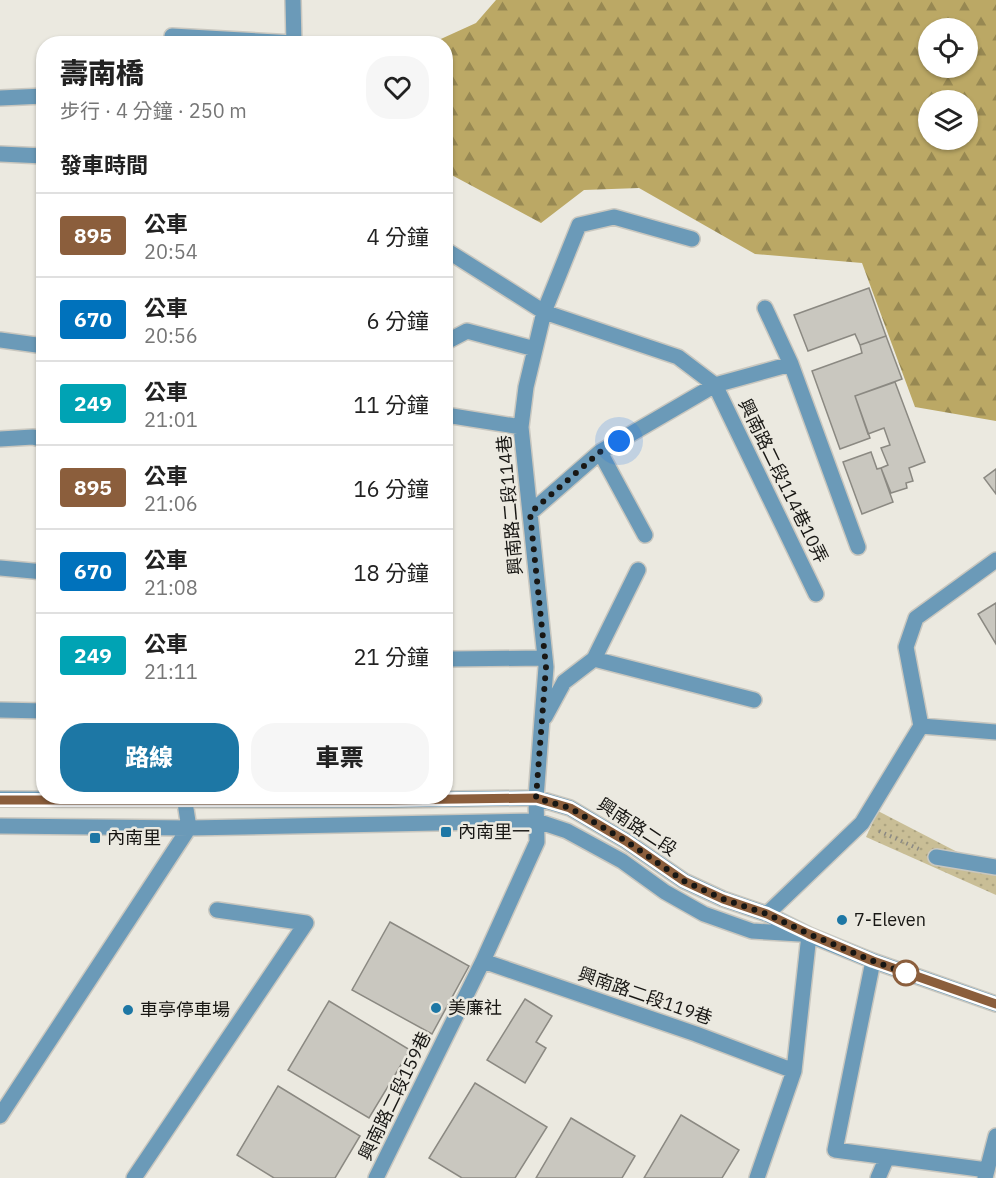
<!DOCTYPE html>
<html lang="zh-TW">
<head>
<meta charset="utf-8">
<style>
  :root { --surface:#fff; --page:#f6f6f6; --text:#222; --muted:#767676; --line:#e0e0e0; --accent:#1d77a5 }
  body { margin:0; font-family:"IBM Plex Sans","Noto Sans TC",sans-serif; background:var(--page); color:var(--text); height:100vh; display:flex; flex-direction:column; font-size:22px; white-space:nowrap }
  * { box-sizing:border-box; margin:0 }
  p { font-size:20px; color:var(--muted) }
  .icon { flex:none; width:33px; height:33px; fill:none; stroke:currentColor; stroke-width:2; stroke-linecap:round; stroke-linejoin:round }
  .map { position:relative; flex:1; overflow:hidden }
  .details { position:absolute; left:36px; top:36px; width:417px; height:768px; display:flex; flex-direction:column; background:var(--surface); border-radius:24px; box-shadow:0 2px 4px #0004 }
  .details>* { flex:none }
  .badge { padding:0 12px; border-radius:4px; font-size:21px; line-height:39px }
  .buttons { position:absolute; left:918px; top:18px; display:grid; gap:12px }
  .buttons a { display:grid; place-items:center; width:60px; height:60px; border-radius:50%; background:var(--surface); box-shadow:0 2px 4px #0004; font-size:30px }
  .you { position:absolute; width:30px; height:30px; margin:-15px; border:4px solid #fff; border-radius:50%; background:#1a73e8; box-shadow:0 0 0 9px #1a73e833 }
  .map>.badge { position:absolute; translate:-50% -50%; box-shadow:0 0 0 3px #fff }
  h2 { padding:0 24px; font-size:22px; line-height:54px }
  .round { display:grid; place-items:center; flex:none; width:63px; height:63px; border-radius:24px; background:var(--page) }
  .head { display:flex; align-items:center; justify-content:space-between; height:102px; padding:0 24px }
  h1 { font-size:28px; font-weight:800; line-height:45px }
  .cta { display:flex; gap:12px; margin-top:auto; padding:12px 24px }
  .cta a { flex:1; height:69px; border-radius:24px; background:var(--accent); color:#fff; font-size:24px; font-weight:800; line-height:69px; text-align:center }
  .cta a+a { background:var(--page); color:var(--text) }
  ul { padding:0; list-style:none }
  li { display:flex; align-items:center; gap:18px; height:84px; padding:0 24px; border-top:2px solid var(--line) }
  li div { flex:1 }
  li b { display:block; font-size:22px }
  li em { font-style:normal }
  li .badge { min-width:66px; font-weight:700; text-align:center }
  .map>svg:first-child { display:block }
</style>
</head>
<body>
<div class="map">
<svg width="996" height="1178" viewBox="0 0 996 1178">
  <defs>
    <pattern id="forest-firs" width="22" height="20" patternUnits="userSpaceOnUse" patternTransform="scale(1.5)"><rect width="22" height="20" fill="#bba865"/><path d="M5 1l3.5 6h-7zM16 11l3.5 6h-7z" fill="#978852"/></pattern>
    <pattern id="park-dots" width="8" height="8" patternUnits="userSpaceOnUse" patternTransform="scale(1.5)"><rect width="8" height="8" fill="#c9be96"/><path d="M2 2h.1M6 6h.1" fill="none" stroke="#aca380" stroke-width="1.8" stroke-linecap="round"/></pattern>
  </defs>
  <rect width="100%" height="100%" fill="#ebe9e0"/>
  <path fill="url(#forest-firs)" fill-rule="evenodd" d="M496 0H996V421L915 407 862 263 755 254 639 188 584 190 541 223 446 172V44L432 43 476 23ZM928 28H968V68H928ZM928 100H968V140H928Z"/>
  <path fill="url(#park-dots)" d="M878 811 996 872V895L866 837Z"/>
  <path fill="#c9c7bf" stroke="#8b8982" stroke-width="1.5" d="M869 288 886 336 860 345 855 334 808 351 794 315Z
    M886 336 902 379 855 396 870 438 840 449 812 371 862 353 860 345Z
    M895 382 925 462 909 468 913 481 906 483 907 488 891 493 881 468 888 465 881 448 890 445 884 428 868 434 855 396Z
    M871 452 877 469 881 468 893 502 862 514 843 462Z
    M996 469V494L984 478Z
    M996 603V644L978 614Z
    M390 922 469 966 432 1034 352 990Z
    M525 999 552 1016 536 1042 546 1048 525 1083 487 1060Z
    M329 1001 410 1050 369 1118 288 1070Z
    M475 1083 547 1127 515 1178H462L429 1158Z
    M278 1086 360 1136 335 1178H274L237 1155Z
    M681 1115 739 1150 722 1178H644Z
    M571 1118 635 1156 622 1178H536Z"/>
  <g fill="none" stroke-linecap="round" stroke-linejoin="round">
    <defs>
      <path id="minor" d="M293 0 294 44
        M172 36 294 43
        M0 98 44 96
        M0 154 44 156
        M446 250 544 312 678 357 715 385 791 364 858 547
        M765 308 791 364
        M0 340 44 346
        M446 342 467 331 535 349
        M446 415 521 427
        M0 439 33 437 44 440
        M600 452 645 535
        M530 513 600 452 715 385 816 594
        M0 568 44 572
        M451 659 544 658
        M594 659 754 700
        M0 710 44 711
        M545 717 564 682 594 659 638 570
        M921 726 906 647 916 618 996 560
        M921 726 996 732
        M0 799 390 800 536 798 570 808 626 841 684 881 723 899 767 914 809 935 873 961 996 1004
        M0 826 189 828 537 821 567 831 622 861 665 892 704 914 752 931 800 934
        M936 857 996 867
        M767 914 862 823 921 726
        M483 961 696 1034 794 1071
        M873 961 835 1150 987 1170
        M0 1116 189 828 184 796
        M134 1178 306 923 217 910
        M376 1178 483 961 537 842 536 798 546 667 521 427 526 387 544 312 579 225 614 217 692 239
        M757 1178 794 1071 809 935
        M878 1178 887 1157
        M985 1178 996 1136"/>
    </defs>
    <use href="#minor" stroke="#c9c7bf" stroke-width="18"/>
    <path stroke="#8b8983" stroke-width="4" stroke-dasharray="1.5 4.5" stroke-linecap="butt" d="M879 831 921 850"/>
    <use href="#minor" stroke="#6b9ab8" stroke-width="15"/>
  </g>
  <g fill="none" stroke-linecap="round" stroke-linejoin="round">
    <defs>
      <path id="line" d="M0 800H390L536 798 570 808 626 841 684 881 723 899 767 914 809 934 873 961 996 1004"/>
    </defs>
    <use href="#line" stroke="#fff" stroke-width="14"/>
    <use href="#line" stroke="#8b5e3c" stroke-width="9"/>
    <path stroke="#181714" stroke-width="6" stroke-dasharray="0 10.8" d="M619 441 600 452 530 513 546 667 536 798 570 808 626 841 684 881 723 899 767 914 809 934 873 961 914 976 906 973"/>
  </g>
  <g fill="#1d77a5" stroke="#ebe9e0" stroke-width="2">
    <rect x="440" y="826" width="12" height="12" rx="3"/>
    <rect x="89" y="832" width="12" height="12" rx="3"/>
    <circle cx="842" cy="920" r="6"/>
    <circle cx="436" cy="1008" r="6"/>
    <circle cx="128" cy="1010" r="6"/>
  </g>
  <circle fill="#fff" stroke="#8b5e3c" stroke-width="3" cx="906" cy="973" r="12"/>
  <g text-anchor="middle" stroke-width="5" stroke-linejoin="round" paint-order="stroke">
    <g font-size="18" fill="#181714" stroke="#ebe9e0">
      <text transform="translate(783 481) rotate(64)" y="6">興南路二段114巷10弄</text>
      <text transform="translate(510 505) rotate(-95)" y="6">興南路二段114巷</text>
      <text transform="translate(637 827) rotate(33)" y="6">興南路二段</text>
      <text transform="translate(645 996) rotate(19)" y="6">興南路二段119巷</text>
      <text transform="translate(395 1096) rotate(-64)" y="6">興南路二段159巷</text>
    </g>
    <g font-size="18" fill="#181714" stroke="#ebe9e0" text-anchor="start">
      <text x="458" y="838">內南里一</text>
      <text x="107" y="844">內南里</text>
      <text x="854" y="926">7-Eleven</text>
      <text x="448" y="1014">美廉社</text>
      <text x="140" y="1016">車亭停車場</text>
    </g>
  </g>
</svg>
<div class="buttons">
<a><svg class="icon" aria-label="locate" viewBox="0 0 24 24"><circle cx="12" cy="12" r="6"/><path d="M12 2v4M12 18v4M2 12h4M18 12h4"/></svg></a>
<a><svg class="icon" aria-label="layers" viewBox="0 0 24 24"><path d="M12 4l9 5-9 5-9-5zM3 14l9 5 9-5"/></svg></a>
</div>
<div class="you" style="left:619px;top:441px"></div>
<section class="details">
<div class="head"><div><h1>壽南橋</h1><p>步行 · 4 分鐘 · 250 m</p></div><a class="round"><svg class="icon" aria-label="heart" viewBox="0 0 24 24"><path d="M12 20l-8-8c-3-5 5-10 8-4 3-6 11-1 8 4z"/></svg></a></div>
<h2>發車時間</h2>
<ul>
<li><span class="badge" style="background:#8b5e3c;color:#fff">895</span><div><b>公車</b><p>20:54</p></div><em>4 分鐘</em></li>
<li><span class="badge" style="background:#0072bc;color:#fff">670</span><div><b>公車</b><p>20:56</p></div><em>6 分鐘</em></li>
<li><span class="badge" style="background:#00a3b4;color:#fff">249</span><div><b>公車</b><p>21:01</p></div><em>11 分鐘</em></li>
<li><span class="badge" style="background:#8b5e3c;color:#fff">895</span><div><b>公車</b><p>21:06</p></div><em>16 分鐘</em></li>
<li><span class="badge" style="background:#0072bc;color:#fff">670</span><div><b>公車</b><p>21:08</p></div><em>18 分鐘</em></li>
<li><span class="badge" style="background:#00a3b4;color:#fff">249</span><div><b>公車</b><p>21:11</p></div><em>21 分鐘</em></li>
</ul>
<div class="cta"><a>路線</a><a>車票</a></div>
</section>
</div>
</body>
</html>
